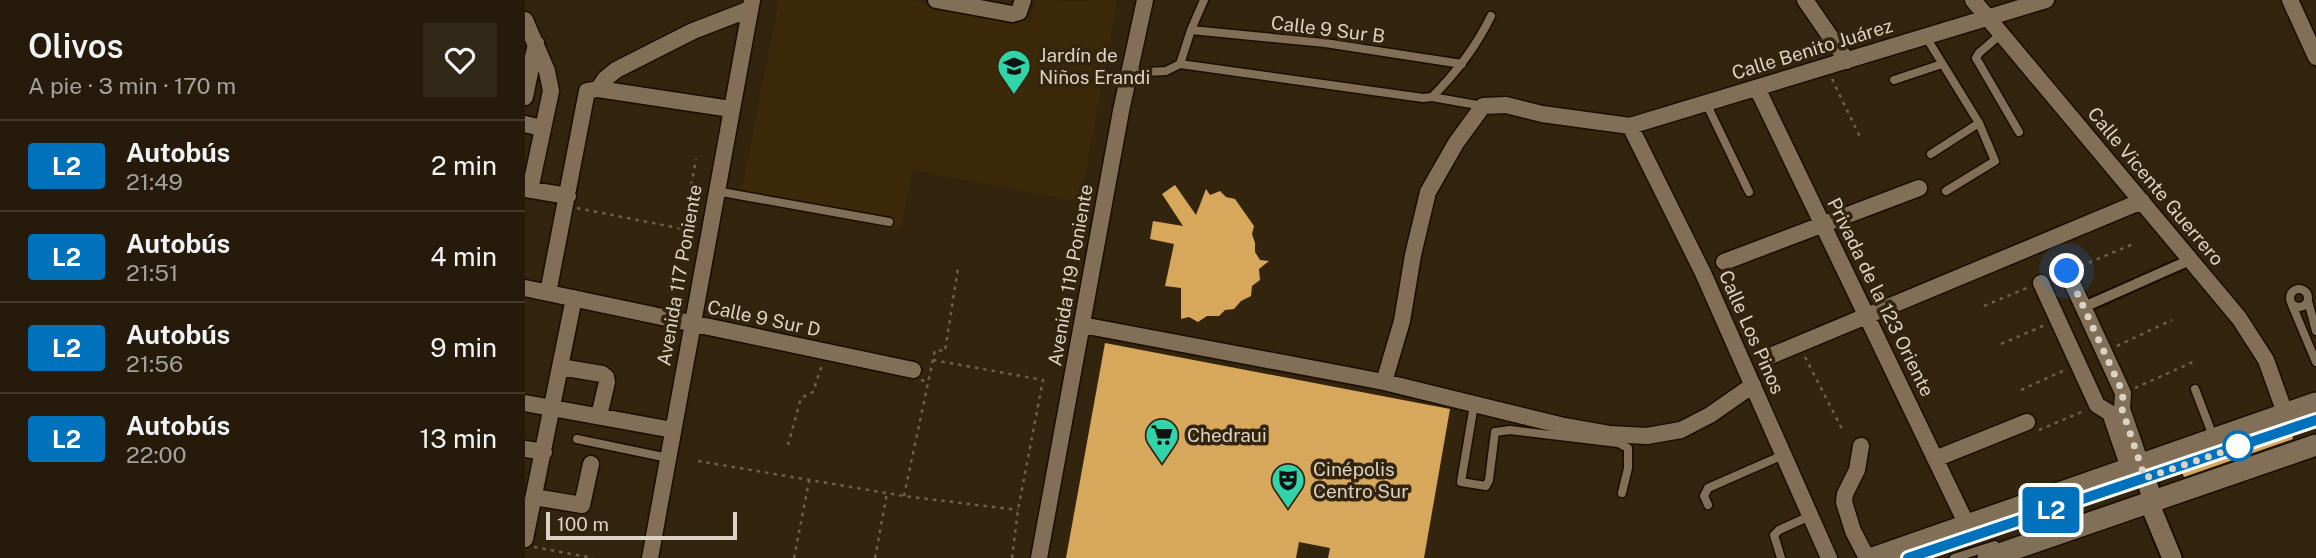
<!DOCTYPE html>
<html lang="es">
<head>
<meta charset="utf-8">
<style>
  :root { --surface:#261b0a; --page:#322818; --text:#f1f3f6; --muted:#a4a19c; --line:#42392b }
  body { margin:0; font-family:"Public Sans",sans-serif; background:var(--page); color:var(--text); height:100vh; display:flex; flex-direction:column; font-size:26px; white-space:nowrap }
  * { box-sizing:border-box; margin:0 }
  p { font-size:23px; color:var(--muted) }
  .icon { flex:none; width:38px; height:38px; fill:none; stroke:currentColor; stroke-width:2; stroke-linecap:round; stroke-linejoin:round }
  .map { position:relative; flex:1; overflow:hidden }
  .details { display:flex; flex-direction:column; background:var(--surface); width:525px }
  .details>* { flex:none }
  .badge { padding:0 14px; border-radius:5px; font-size:24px; line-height:46px }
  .scale { position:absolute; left:21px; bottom:18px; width:191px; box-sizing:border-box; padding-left:7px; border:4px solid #dcd3c5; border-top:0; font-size:19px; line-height:24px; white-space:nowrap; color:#dcd3c5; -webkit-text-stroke:5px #33240d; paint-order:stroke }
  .you { position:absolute; width:35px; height:35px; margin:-18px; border:5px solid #fff; border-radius:50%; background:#1a73e8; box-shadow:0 0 0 10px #1a73e833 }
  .map>.badge { position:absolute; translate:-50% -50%; box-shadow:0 0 0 4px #fff }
  .round { display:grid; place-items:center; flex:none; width:74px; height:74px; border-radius:0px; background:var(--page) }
  .overview { display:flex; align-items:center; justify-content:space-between; height:119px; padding:0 28px }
  h1 { font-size:33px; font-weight:600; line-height:52px }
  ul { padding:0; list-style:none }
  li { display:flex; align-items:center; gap:21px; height:91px; padding:0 28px; border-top:2px solid var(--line) }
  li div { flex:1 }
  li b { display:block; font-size:26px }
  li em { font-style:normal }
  li .badge { min-width:77px; font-weight:700; text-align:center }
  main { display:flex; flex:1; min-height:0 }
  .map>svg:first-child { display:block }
</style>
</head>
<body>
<main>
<section class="details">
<div class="overview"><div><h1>Olivos</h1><p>A pie · 3 min · 170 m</p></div><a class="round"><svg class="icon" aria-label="heart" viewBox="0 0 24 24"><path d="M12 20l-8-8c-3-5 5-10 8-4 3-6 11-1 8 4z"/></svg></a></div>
<ul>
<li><span class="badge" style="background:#0072bc;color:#fff">L2</span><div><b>Autobús</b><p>21:49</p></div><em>2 min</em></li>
<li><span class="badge" style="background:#0072bc;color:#fff">L2</span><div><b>Autobús</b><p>21:51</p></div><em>4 min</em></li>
<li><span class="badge" style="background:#0072bc;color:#fff">L2</span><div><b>Autobús</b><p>21:56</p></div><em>9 min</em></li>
<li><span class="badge" style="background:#0072bc;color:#fff">L2</span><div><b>Autobús</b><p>22:00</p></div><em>13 min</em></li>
</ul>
</section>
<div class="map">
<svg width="1791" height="558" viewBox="0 0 1791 558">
  <rect width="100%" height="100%" fill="#33240d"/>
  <path fill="#3b290a" d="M254 0H387L505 22 510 0 592 1 555 202 388 170 375 231 215 200Z"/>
  <path fill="#d7a75c" d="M650 185 671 215 681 189 685 195 695 191 701 197 710 199 729 226 727 234 730 243V252L735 260 744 261 734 269 735 280 727 286 726 296 716 301 709 309 700 310 694 316H682L673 322 664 317 656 319V288L640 286 649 244 625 239 628 221 658 226 637 194Z
    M580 343 925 409 899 558H803L805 548 774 542 771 558H541Z
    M1767 435 1768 439 1659 477 1657 472Z"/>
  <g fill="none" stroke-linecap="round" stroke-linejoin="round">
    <defs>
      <path id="service" d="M666 30 800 43 937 64
        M1476 34 1454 53 1451 58 1494 132
        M1401 37 1454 123 1470 161 1421 191
        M655 64 898 98 907 97 958 106
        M604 73 641 71 655 64 666 30 679 0
        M1369 80 1417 64
        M907 97C931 73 951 47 966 16
        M1181 103 1224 192
        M1406 154 1454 123
        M191 191 364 222
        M1765 298a9 9 0 1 1 18 0a9 9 0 1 1-18 0Z
        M1783 301 1791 331
        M1767 305 1791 362
        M1670 389 1688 436
        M949 405 936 482 961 486 964 480 970 432 985 430 1093 443 1103 448V468L1097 493
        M52 439 143 458
        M1183 505 1179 496 1183 488 1258 455
        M1256 558 1249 535 1254 530 1285 516
        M1383 558 1791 420
        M1429 558 1470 545"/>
      <path id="pedestrian" d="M1559 307 1665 260"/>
      <path id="minor" d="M411 0 487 14 494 12 498 0
        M1280 0 1322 61
        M1448 0 1714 318 1741 360 1760 413
        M1765 0 1791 57
        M0 20 22 71 26 91 5 190
        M1232 88 1442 525
        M73 89 80 79 91 70 168 31 225 9
        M0 97 11 43
        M0 124 17 128
        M1105 126 1178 273 1304 558
        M0 189 43 196
        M1199 262 1394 188
        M1542 272 1598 393 1597 409 1616 464
        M1516 283 1572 405 1585 413 1604 468
        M0 288 388 370
        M23 293 62 91 73 89 206 109
        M557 325 859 382 1039 426 1084 434 1122 436 1156 430 1185 415 1228 385
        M1243 357 1617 201
        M35 367 77 374 81 377 82 382 74 416
        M859 382 877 321 888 255 903 192 931 143 958 106 981 105 1017 114 1105 126 1521 0
        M0 403 148 430
        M1336 446 1332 470 1320 494 1319 502 1328 531 1342 558
        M0 449 19 452
        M1410 459 1502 422
        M9 497 57 505 66 464
        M0 539 49 298
        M125 558 227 0
        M514 558 596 111 620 0"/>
      <path id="tertiary" d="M1616 464 1628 501V512L1647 558"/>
      <path id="secondary" d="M1348 558 1791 403
        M1463 558 1791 445"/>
    </defs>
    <use href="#service" stroke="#1a0d00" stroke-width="11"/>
    <use href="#pedestrian" stroke="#1a0d00" stroke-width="14"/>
    <use href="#minor" stroke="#1a0d00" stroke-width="19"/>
    <use href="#tertiary" stroke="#1a0d00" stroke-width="23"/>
    <use href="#secondary" stroke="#1a0d00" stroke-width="24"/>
    <path stroke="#6d604c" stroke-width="2.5" stroke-dasharray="3.5 5" stroke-linecap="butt" d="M1307 79 1335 137
      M52 208 158 229
      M1556 266 1608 244
      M145 302 171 159
      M1459 306 1504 287
      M1476 344 1520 325
      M1592 346 1647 320
      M1280 357 1317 429
      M408 360 518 380 493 510 487 558
      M396 380 403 382
      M1610 388 1668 362
      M1496 390 1540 370
      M1514 430 1559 411
      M263 445 276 398 288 392 297 365
      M173 461 379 496 493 510
      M379 496 410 350 420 351 433 268
      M9 547 68 558
      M269 558 284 481
      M350 558 362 493"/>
    <use href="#service" stroke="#817057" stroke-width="8"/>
    <use href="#pedestrian" stroke="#817057" stroke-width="10"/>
    <use href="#minor" stroke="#817057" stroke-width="16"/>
    <use href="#tertiary" stroke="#817057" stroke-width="19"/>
    <use href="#secondary" stroke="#817057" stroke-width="21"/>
  </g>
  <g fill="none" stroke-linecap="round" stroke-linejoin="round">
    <defs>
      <path id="line" d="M1383 558 1791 420"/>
    </defs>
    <use href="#line" stroke="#fff" stroke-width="16"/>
    <use href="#line" stroke="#0072bc" stroke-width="10"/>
    <path stroke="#dcd3c5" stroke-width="7" stroke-dasharray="0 12.6" d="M1542 271 1598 393 1597 409 1620 478 1718 445 1713 446"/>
  </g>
  <defs>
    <symbol id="school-pin" viewBox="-11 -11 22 30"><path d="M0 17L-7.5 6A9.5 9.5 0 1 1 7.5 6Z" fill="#31d4a9" stroke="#33240d"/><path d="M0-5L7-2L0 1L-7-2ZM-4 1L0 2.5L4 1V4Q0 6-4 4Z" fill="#111"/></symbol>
    <symbol id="supermarket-pin" viewBox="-11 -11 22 30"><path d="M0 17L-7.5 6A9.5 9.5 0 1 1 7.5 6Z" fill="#31d4a9" stroke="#33240d"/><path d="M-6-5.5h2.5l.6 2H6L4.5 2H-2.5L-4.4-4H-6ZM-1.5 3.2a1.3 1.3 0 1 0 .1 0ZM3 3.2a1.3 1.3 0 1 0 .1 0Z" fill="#111"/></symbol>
    <symbol id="theatre-pin" viewBox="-11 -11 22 30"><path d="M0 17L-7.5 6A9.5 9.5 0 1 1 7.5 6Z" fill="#31d4a9" stroke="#33240d"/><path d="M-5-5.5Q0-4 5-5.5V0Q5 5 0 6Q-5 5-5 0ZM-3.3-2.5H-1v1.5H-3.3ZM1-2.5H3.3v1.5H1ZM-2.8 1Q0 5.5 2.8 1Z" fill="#111"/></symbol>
  </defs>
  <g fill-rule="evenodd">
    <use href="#school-pin" x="470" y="47" width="38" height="52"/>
    <use href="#supermarket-pin" x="618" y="416" width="38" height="52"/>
    <use href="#theatre-pin" x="744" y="461" width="38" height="52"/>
  </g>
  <circle fill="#fff" stroke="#0072bc" stroke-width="3.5" cx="1713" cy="446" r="14"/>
  <g text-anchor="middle" stroke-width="7" stroke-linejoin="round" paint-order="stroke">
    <g font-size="19" fill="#dcd3c5" stroke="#33240d">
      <text transform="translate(803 29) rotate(7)" y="7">Calle 9 Sur B</text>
      <text transform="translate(1287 49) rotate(-17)" y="7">Calle Benito Juárez</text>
      <text transform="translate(1631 186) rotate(50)" y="7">Calle Vicente Guerrero</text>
      <text transform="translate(154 275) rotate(-80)" y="7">Avenida 117 Poniente</text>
      <text transform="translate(545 275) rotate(-80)" y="7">Avenida 119 Poniente</text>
      <text transform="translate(1356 297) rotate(64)" y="7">Privada de la 123 Oriente</text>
      <text transform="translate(239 318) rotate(12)" y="7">Calle 9 Sur D</text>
      <text transform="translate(1227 332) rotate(66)" y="7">Calle Los Pinos</text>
    </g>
    <g font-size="19" fill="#dcd3c5" stroke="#33240d" text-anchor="start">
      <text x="514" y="62">Jardín de<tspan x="514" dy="22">Niños Erandi</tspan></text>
      <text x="662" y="442">Chedraui</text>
      <text x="788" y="476">Cinépolis<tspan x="788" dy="22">Centro Sur</tspan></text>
    </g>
  </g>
</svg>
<div class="scale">100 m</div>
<div class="you" style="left:1542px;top:271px"></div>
<b class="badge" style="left:1526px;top:510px;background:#0072bc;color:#fff">L2</b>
</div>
</main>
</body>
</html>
